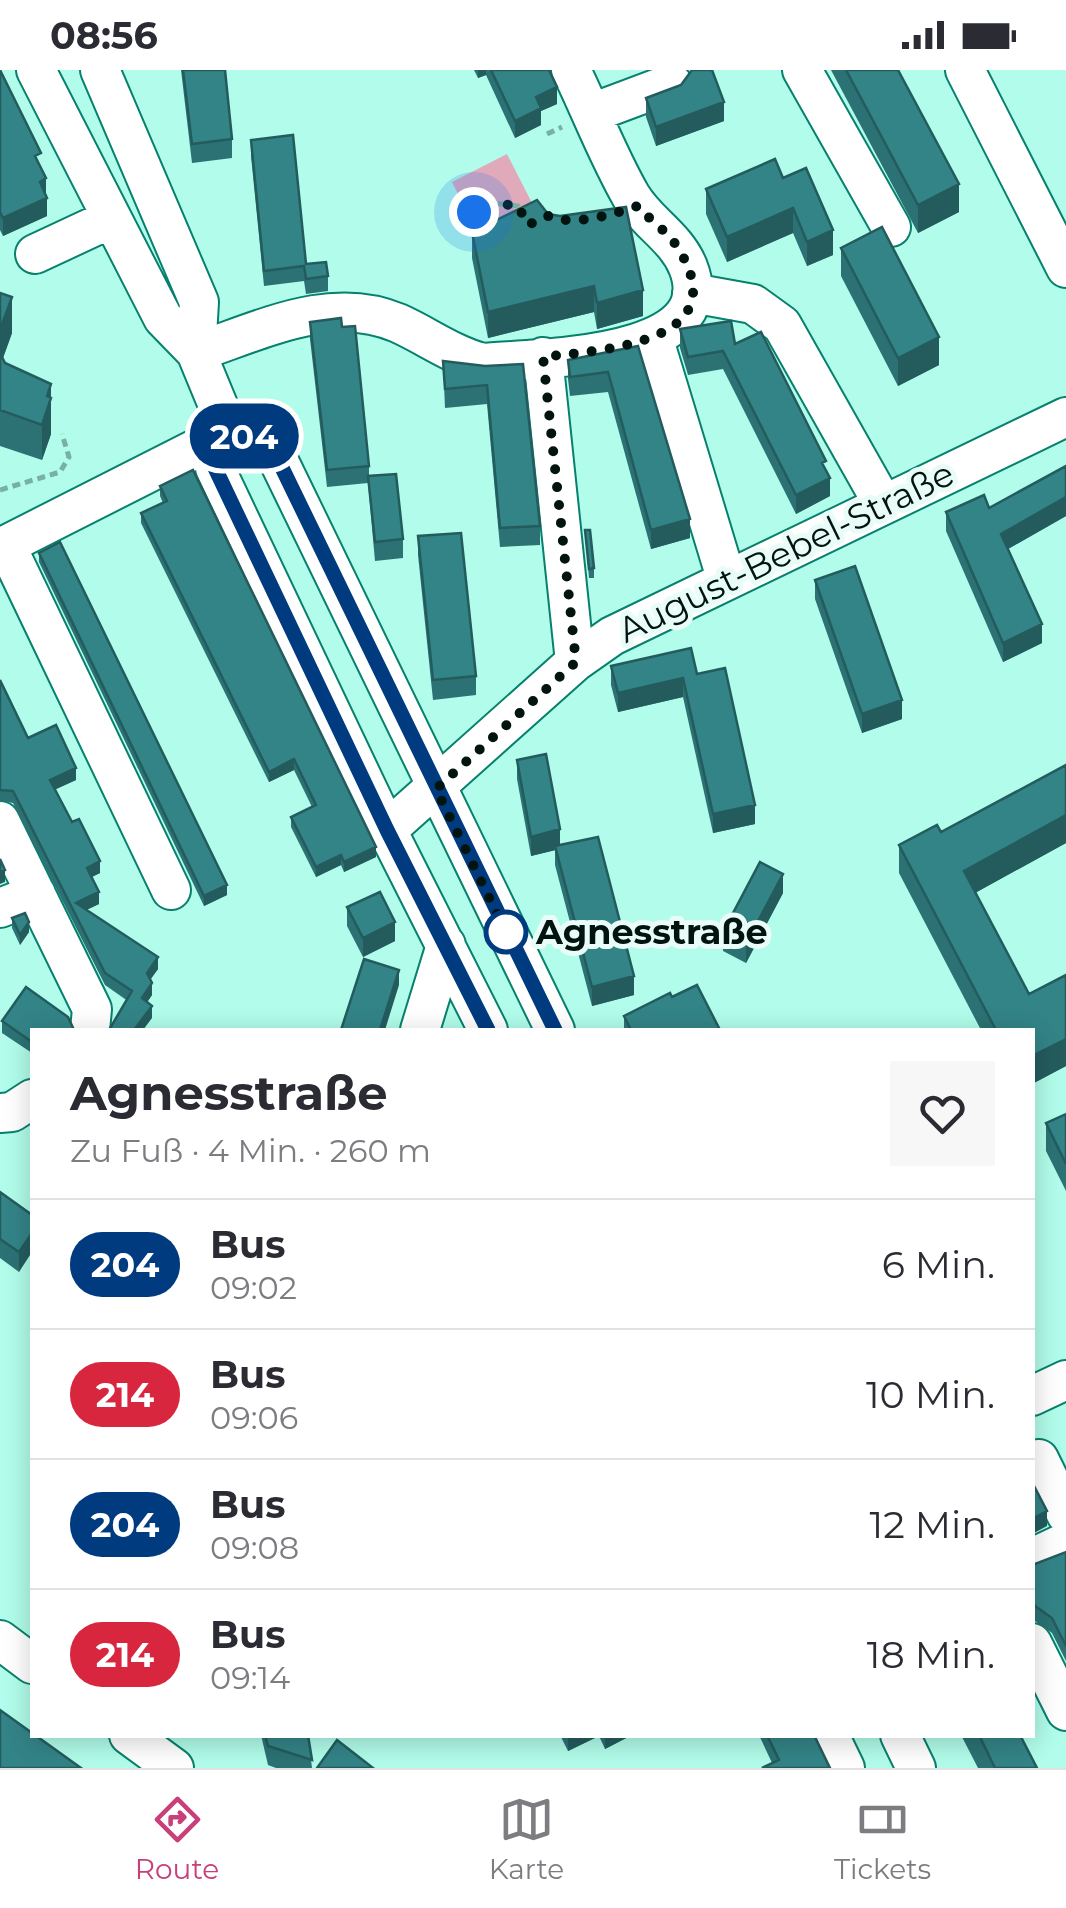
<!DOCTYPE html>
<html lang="de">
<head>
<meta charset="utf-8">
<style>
  :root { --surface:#fff; --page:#f7f7f7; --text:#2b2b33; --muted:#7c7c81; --line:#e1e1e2; --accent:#c83f7a }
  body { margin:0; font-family:Montserrat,sans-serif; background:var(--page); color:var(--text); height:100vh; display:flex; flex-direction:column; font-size:38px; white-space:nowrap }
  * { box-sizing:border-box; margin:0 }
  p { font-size:32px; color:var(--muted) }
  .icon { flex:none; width:55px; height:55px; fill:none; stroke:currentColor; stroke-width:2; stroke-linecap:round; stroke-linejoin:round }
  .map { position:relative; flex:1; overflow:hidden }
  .panel { position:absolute; left:30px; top:958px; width:1005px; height:710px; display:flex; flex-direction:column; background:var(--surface); border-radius:0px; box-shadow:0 5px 25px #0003 }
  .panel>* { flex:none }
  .badge { padding:0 20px; border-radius:32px; font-size:35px; line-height:65px }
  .you { position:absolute; width:50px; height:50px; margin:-25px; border:8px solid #fff; border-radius:50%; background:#1a73e8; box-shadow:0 0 0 15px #1a73e833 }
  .map>.badge { position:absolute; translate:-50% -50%; box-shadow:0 0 0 5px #fff }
  .round { display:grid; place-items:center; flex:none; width:105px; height:105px; border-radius:0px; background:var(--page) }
  .overview { display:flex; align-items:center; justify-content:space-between; height:170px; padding:0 40px }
  h1 { font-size:48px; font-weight:700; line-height:75px }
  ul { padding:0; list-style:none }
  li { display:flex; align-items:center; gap:30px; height:130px; padding:0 40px; border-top:2px solid var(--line) }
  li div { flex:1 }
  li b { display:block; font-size:38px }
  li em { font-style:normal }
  li .badge { min-width:110px; font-weight:700; text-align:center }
  .status { display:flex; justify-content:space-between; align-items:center; height:70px; padding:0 50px; background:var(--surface); direction:ltr }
  .status svg { height:28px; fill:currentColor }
  .tab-bar { display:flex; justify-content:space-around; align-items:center; height:140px; border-top:2px solid var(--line); background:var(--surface); font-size:28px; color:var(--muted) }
  .tab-bar a { display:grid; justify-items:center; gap:5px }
  .tab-bar .current { color:var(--accent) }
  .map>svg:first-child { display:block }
</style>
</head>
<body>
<div class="status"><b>08:56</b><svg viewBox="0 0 49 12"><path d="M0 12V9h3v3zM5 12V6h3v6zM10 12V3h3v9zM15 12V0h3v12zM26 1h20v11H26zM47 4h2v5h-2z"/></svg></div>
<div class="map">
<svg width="1066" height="1698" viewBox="0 0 1066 1698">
  <rect width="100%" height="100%" fill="#b1fcea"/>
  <path fill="#e0aabb" d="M507 84 534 137 478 164 452 112Z"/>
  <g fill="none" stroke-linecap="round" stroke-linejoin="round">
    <defs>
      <path id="minor" d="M36 0 163 248 196 282 229 362 215 398 387 760 488 960
        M100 0 199 232 196 282
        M802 0 891 157
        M965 0 1066 198
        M592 43 672 13
        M35 184 110 149
        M692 223 753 234 782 255 882 432
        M654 270 726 508
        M196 282C260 261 331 224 398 253 427 266 452 285 483 293 534 288 725 290 688 197 676 167 647 153 631 126 608 86 591 41 571 0
        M543 287 575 592
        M229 362 270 373 555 960
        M6 475 171 820
        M0 478 229 362
        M0 751 92 939 90 960
        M387 760 575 592 612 566 1066 347
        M0 838 36 824
        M420 960 446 875
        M0 1043 12 1042 32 1029
        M1032 1326 1066 1310
        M1039 1389 1066 1444
        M1032 1488 1066 1472
        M0 1570 32 1594
        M1032 1573 1066 1641
        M129 1665 174 1698
        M829 1665 845 1698
        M900 1665 916 1698"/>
    </defs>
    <use href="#minor" stroke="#08806e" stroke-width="42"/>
    <path stroke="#78b1a3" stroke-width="5" stroke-dasharray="8 5" stroke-linecap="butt" d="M547 64 562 57
      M474 142 493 133 518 136 521 141
      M0 420 60 402 69 387 62 364"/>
    <use href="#minor" stroke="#fff" stroke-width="38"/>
  </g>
  <path fill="#2c7274" d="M0 0 41 98 46 125 47 146 3 166 0 160Z
    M181 0H225L232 69V88L192 93Z
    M474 0H549L557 34 541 41V55L515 68 486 5 478 8Z
    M831 0H898L959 142 918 163Z
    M681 15 724 51 656 76 646 47V28Z
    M251 70 306 194 328 206V221L306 224 304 211 264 216 251 86Z
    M783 108 833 185 807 196 793 163 727 192 706 144V119Z
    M548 144 643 246 597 259 594 242 488 268 472 188V162Z
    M841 178 939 295 898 316 841 206Z
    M0 223 12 263 3 288 5 293 51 314V364L42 390 0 376Z
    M310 252 342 257 369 396V406L403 469V488L375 491 368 413 327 417 310 269Z
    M680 259 735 274 826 400 830 426 796 444 723 299 688 305 680 278Z
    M638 276 690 468 651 479 608 322 570 326 568 309V290Z
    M443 291 485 296 540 456V475L500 477 487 334 445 338Z
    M160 416 376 787 344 802 341 795 316 807 291 757V747L312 737 294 700 269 712 141 453V443L163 433 160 426Z
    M989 438 1066 446 1008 479 1042 573 1003 592 946 461V442Z
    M585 460 594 498V508H589Z
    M418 466 476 606V625L433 630 418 485Z
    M39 483 227 825 204 836 39 492Z
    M815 510 902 649 862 663 815 529Z
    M611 596 697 604 755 754 713 763 683 627 618 642 611 615Z
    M0 610 28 668 76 710 55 719 100 803 92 807 99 834 86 840 158 899 150 910 152 925 147 932 152 948 105 915 13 733 0 731Z
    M517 690 560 775 634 925 592 936 555 795V780L531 786 517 709Z
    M1066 695V773L975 823 1029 924 1066 905V996L1032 1014V960H981L899 803V775L941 762Z
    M783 823 746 893 723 881V862Z
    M347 837 395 871 363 887 347 856Z
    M12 848 29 862 20 875 12 858Z
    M672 927 720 960H624V946Z
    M2 951 32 960V983L2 963Z
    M1066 1044V1121L1046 1081V1053Z
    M0 1122 32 1145 19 1202 0 1188Z
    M1066 1482V1591L1052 1563 1035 1551 1032 1545V1495Z
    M261 1665H308L312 1698H276L268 1695Z
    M560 1665H632L605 1679 599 1666 568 1681Z
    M759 1665H814L830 1698 772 1693Z
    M961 1665H1020L1037 1698H978Z"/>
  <path fill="#245c5e" d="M478 0H486V5L478 8Z
    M557 17V34L541 41V55L515 68V51L536 27Z
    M724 32V51L656 76V57Z
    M46 108V126L40 112Z
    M959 114V142L918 163V135Z
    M47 128V146L3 166V148Z
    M793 138V163L727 192V167Z
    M833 160V185L807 196V172Z
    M594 216V242L488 268V242Z
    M643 220V246L597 259V233Z
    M12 227V263L0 296V260Z
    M939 267V295L898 316V288Z
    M51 314V364L42 390V355Z
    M830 408V426L796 444V425Z
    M1066 427V446L1001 483V464Z
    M690 449V468L651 479V460Z
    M1042 554V573L1003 592V573Z
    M683 608V627L618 642V623Z
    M902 630V649L862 663V644Z
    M294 689V700L269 712V702Z
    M76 698V710L50 722V710Z
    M755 735V754L713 763V744Z
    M1066 745V773L964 829V801Z
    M560 759V779L531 786V767Z
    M376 777V787L344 802V792Z
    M341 785V795L316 807V797Z
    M100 791V803L87 809V798Z
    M5 800V812L0 814V802Z
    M783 804V823L746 893V874Z
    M227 815V825L204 836V826Z
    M99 822V834L76 845V833Z
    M29 852V862L20 875V865Z
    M395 852V871L363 887V868Z
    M158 887V899L147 914V903Z
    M399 900V915L385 960H380Z
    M634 906V925L592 936V917Z
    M152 913V925L142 940V928Z
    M152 936V948L143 960H134Z
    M1066 969V996L1032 1014V986Z
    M32 1163V1182L19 1202V1182Z
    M1047 1441V1456L1032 1464V1449Z
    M568 1665H599V1666L568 1681Z
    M605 1665H632L605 1679Z"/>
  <path fill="#338487" stroke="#245c5e" stroke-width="2.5" d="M0 0 41 83 35 86 46 108 40 112 47 128 3 148 0 142Z
    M183 0H225L232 69 192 74Z
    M491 0H549L557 17 536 27 541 38 515 51Z
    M692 0H712L724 32 656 57 646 28 681 15Z
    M846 0H898L959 114 918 135Z
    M293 65 306 194 326 192 328 206 306 209 304 196 264 201 251 70Z
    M775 89 783 108 806 98 833 160 807 172 793 138 727 167 706 119Z
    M537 130 548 144 560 146 626 137 643 220 597 233 594 216 488 242 472 162Z
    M882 157 939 267 898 288 841 178Z
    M0 223 12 227 0 260Z
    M341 248 342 257 355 256 369 396 327 400 310 252Z
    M731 251 735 274 761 262 826 391 822 393 830 408 796 425 723 281 688 287 680 259Z
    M638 276 690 449 651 460 608 302 570 307 568 290Z
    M0 283 5 293 51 314 47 326 51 328 42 355 0 340Z
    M443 291 485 296 523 294 540 456 500 458 487 315 445 319Z
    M1066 396V427L1001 464 1042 554 1003 573 946 442 984 425 989 438Z
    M193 400 376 777 344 792 341 785 316 797 291 747 316 735 294 689 269 702 141 443 167 431 160 416Z
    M396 404 403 469 375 472 368 406Z
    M585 460H590L594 498 589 499Z
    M461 463 476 606 433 610 418 466Z
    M60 472 227 815 204 826 39 483Z
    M855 496 902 630 862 644 815 510Z
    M691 578 697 604 725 598 755 735 713 744 683 608 618 623 611 596Z
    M0 610 28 668 56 655 76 698 50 710 72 752 79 749 100 791 87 798 99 822 76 833 158 887 147 903 152 913 142 928 152 936 134 960H109L132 921 105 903 13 721 0 720Z
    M546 684 560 759 531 767 517 690Z
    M1066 695V745L964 801 1029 924 1066 905V969L1032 986V960H996L899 775 937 755 941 762Z
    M598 767 634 906 592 917 555 776Z
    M0 789 5 800 0 802Z
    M760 792 783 804 746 874 723 862Z
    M380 822 395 852 363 868 347 837Z
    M25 843 29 852 20 865 12 848Z
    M364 889 399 900 380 960H341Z
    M697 915 720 960H631L624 946 670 923 672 927Z
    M26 917 68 947 74 960H32V972L2 951Z
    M1066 1044V1094L1046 1053Z
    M0 1122 32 1145V1163L19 1182 0 1169Z
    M1032 1412 1047 1441 1032 1449Z
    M1066 1482V1576L1052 1548 1035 1536 1032 1530V1495Z
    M0 1640 32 1663V1665H35L81 1698H0Z
    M265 1665H308L312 1690 268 1676Z
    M767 1665H814L830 1698H762L779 1690Z
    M979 1665H1020L1037 1698H995Z
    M337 1670 373 1698H317Z"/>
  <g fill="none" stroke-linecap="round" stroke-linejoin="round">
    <defs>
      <path id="line" d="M488 960 387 760 215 398 229 362 270 373 555 960"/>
    </defs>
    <use href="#line" stroke="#fff" stroke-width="22"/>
    <use href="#line" stroke="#003b80" stroke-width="15"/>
    <path stroke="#011410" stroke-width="10" stroke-dasharray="0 18" d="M474 142 492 133 518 136 528 155 548 146C573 157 613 144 638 136 649 150 666 160 676 175 741 273 604 280 543 287L576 592 436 719 506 862"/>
  </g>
  <circle fill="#fff" stroke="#003b80" stroke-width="5" cx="506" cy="862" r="20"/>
  <g text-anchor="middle" stroke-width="10" stroke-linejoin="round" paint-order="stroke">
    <g font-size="35" fill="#011410" stroke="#eafcf7">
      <text transform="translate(786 482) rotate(-26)" y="12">August-Bebel-Straße</text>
    </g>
    <g font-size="35" font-weight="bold" fill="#011410" stroke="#eafcf7" text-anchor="start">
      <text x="536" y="874">Agnesstraße</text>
    </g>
  </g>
</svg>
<div class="you" style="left:474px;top:142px"></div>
<b class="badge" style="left:244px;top:366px;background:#003b80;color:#fff">204</b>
<section class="panel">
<div class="overview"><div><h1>Agnesstraße</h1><p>Zu Fuß · 4 Min. · 260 m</p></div><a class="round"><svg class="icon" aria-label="heart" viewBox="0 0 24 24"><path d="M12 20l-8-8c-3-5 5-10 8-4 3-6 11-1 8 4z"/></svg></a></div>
<ul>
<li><span class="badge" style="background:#003b80;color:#fff">204</span><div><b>Bus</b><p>09:02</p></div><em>6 Min.</em></li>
<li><span class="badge" style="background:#d7263d;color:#fff">214</span><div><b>Bus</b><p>09:06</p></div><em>10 Min.</em></li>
<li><span class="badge" style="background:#003b80;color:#fff">204</span><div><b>Bus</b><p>09:08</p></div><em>12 Min.</em></li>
<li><span class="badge" style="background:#d7263d;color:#fff">214</span><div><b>Bus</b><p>09:14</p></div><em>18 Min.</em></li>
</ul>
</section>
</div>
<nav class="tab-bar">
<a class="current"><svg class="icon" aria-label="directions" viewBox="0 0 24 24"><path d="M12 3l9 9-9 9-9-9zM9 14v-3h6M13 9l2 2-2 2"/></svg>Route</a>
<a><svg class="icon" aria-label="map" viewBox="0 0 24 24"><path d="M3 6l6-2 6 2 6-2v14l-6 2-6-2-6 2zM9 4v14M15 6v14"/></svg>Karte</a>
<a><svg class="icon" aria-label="tickets" viewBox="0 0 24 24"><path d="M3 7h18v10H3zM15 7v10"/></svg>Tickets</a>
</nav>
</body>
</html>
